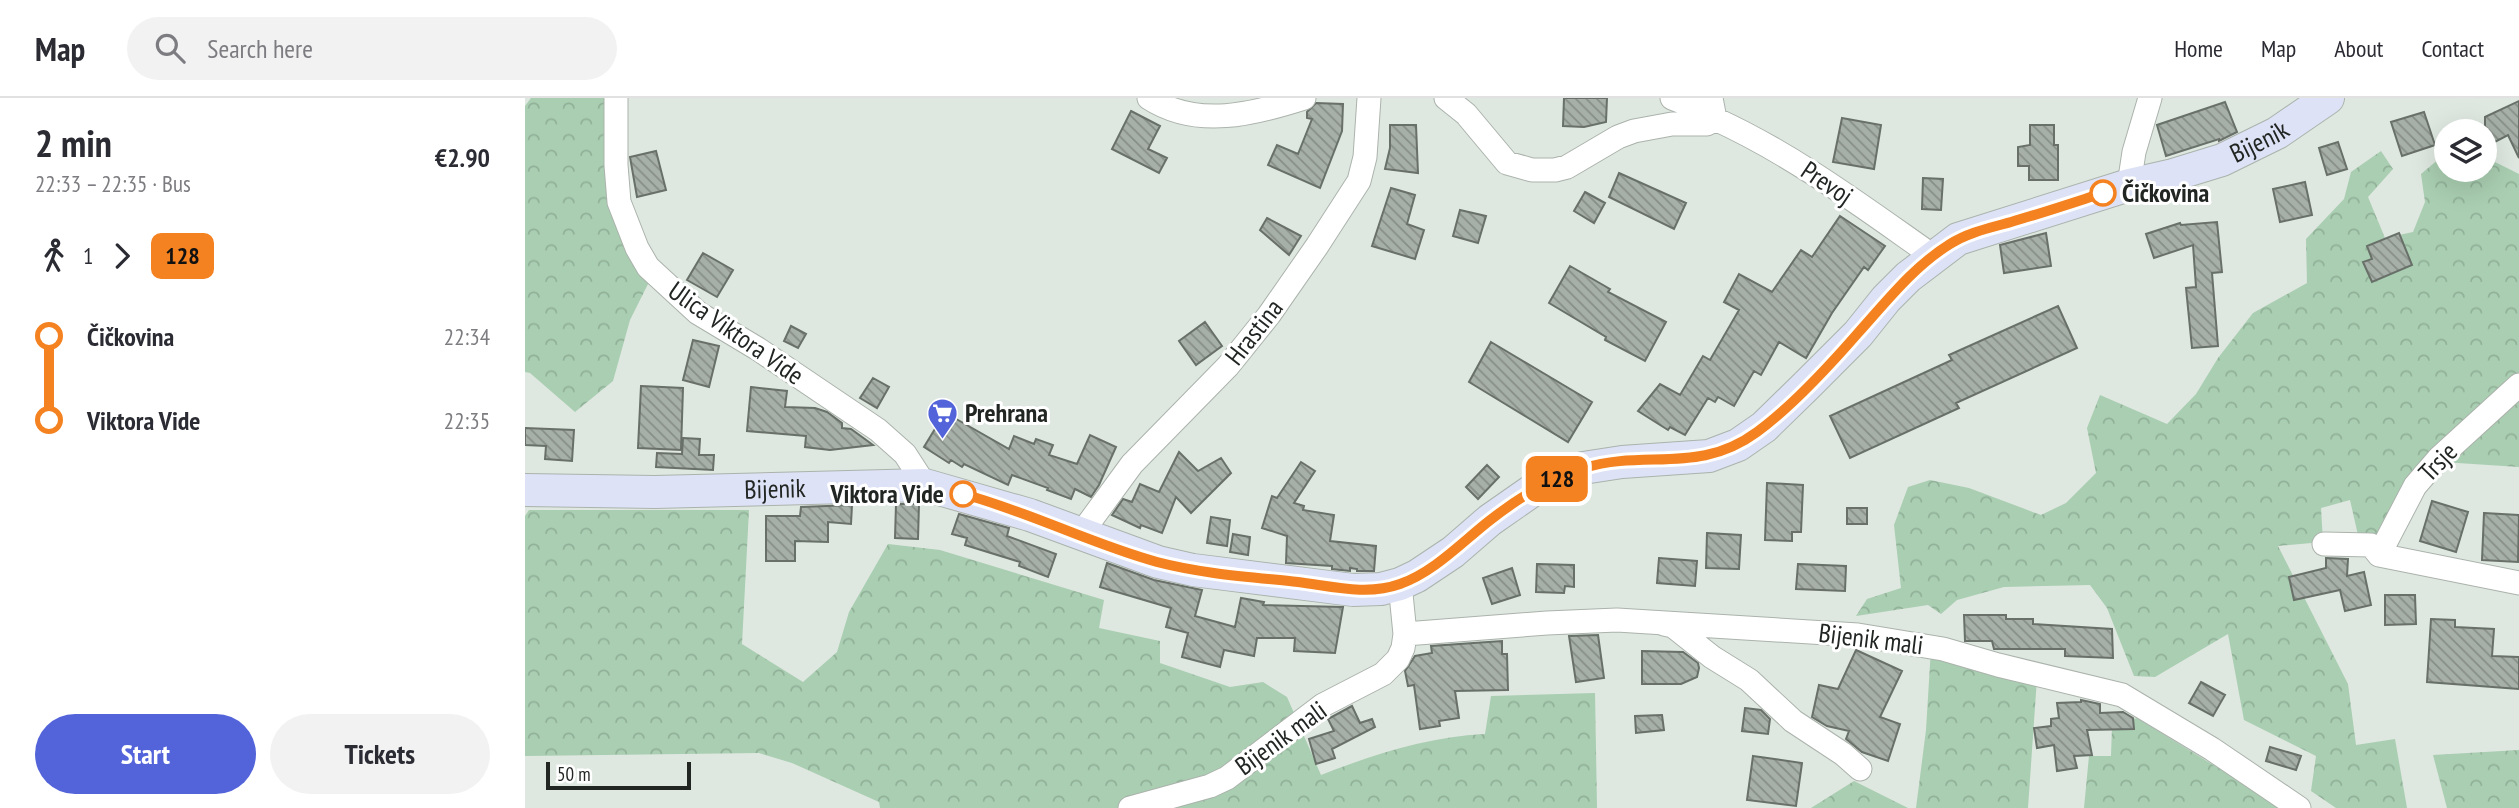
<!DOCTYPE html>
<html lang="en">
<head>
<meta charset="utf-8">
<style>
  :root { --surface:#fff; --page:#f2f2f3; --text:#2b2b33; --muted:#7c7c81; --line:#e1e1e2; --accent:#5364da }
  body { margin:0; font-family:"PT Sans Narrow",sans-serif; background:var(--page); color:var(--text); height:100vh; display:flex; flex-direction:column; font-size:26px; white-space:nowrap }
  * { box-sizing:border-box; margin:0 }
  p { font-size:23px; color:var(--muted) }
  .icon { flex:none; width:38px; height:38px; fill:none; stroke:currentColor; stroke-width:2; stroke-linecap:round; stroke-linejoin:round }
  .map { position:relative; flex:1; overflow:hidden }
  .panel { display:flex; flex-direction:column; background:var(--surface); width:525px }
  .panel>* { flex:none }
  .badge { padding:0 14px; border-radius:10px; font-size:24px; line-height:46px }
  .buttons { position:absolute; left:1909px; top:21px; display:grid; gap:14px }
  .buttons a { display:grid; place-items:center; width:63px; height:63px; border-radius:50%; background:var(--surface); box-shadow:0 7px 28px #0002; font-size:35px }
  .scale { position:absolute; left:21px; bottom:18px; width:145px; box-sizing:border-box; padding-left:7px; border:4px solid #222623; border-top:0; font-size:19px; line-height:24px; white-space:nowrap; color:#222623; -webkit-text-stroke:5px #fff; paint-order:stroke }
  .map>.badge { position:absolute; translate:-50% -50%; box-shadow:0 0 0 4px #fff }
  .legs { display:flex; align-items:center; gap:10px; height:77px; padding:0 35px; font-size:23px }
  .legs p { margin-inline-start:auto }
  .headline { display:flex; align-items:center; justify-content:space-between; height:119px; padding:0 35px }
  h1 { font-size:38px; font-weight:600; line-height:52px }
  .action { display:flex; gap:14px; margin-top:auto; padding:14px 35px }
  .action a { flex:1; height:80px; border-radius:42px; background:var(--accent); color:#fff; font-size:28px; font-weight:600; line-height:80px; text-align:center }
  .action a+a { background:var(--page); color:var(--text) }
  ul { padding:0 35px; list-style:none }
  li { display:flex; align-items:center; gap:24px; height:84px; font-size:26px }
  li i { display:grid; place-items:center; width:10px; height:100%; margin:0 9px; background:currentColor }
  li i::after { content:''; width:18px; height:18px; margin:-9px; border:5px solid; border-radius:50%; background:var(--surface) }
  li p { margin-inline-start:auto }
  li:first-child i { background:linear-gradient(#0000 50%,currentColor 0) }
  li:last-child i { background:linear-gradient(currentColor 50%,#0000 0) }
  header { display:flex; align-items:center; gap:42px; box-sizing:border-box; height:98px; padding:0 35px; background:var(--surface); border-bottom:2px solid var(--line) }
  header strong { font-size:33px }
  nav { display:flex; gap:38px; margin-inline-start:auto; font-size:24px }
  .search { width:490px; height:63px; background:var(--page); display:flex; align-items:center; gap:18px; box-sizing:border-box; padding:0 24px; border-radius:38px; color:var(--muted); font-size:26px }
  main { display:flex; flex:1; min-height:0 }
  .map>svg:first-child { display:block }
</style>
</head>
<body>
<header>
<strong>Map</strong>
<div class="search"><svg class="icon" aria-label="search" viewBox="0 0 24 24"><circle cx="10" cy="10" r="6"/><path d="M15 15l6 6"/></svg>Search here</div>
<nav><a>Home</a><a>Map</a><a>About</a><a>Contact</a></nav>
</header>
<main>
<section class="panel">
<div class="headline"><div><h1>2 min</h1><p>22:33 – 22:35 · Bus</p></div><b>€2.90</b></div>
<div class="legs"><svg class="icon" aria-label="walk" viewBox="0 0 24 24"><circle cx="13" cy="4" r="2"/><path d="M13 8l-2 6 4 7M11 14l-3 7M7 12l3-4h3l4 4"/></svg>1<svg class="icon" aria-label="forward" viewBox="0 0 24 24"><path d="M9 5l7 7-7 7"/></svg><b class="badge" style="background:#f58220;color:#111">128</b></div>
<ul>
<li><i style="color:#f58220"></i><b>Čičkovina</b><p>22:34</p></li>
<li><i style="color:#f58220"></i><b>Viktora Vide</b><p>22:35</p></li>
</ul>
<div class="action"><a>Start</a><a>Tickets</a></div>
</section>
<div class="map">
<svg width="1994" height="710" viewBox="0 0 1994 710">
  <defs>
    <pattern id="forest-crowns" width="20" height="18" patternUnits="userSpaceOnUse" patternTransform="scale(1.75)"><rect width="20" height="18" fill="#a9ceb1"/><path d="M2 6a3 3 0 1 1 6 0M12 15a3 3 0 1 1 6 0" fill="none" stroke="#91b198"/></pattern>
    <pattern id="building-back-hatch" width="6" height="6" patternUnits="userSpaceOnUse" patternTransform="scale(1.75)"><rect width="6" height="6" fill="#a6afa8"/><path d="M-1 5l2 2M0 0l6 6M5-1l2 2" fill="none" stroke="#878e88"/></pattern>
  </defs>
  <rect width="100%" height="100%" fill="#dee7e0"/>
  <path fill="url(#forest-crowns)" d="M6 0H83V80L125 182 105 222 88 283 50 314 5 275 0 274V8Z
    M1856 53 1868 71 1843 99 1860 140 1888 134 1900 104 1896 76 1921 55 1922 72H1960V59L1994 76V369L1902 363 1858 442 1833 437 1825 402 1796 410 1798 444 1753 448 1823 586 1831 647 1870 641 1882 710H1811L1786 693 1791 658 1719 622 1703 536 1630 579 1609 578 1582 510 1565 487 1479 489 1432 502 1416 516 1403 507 1331 518 1342 501 1376 490 1369 427 1383 389 1405 382 1444 390 1516 417 1541 405 1571 375 1562 330 1575 297 1642 326 1671 296 1693 260 1728 215 1782 185 1781 141 1819 101 1826 74Z
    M4 412H224L217 546 278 584 312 554 324 514 363 446 415 452 579 502 574 530 635 543V565L705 589 738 584 762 599 796 677C850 656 902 639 960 636L966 598 1070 595 1072 710H355L354 704 267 665 234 655 0 658V418Z
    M1406 550 1512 580 1503 710H1391L1401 632Z
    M1612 620 1758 710H1559L1564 658H1586L1587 628Z
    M1994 652V710H1922L1908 657Z
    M1329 683 1383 710H1286Z"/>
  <path fill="url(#building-back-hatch)" stroke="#687069" stroke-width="2" d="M1039 0H1082L1081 24 1059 29 1038 28Z
    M1994 3V60L1983 37 1960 49V19Z
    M1700 4 1712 34 1694 43V41L1641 58 1632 27Z
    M791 5 818 6 817 33 795 90 743 67 752 47 773 56 787 21 782 20V14Z
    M606 13 635 28 623 51 642 60 634 75 587 51Z
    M1899 14 1910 47 1877 58 1866 24Z
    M1317 20 1356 27 1349 71 1308 64Z
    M865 27H891L893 75 860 71 865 50Z
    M1505 27H1529V47H1533V82H1504V68H1493V49L1505 47Z
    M1813 44 1822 71 1802 77 1794 50Z
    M131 53 141 92 112 99 105 59Z
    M1094 75 1161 105 1149 131 1084 99Z
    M1398 80 1418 81 1416 112 1397 111Z
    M1780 84 1787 117 1755 124 1748 91Z
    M866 90 890 97 882 126 899 132 890 161 847 148Z
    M1060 94 1080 105 1069 125 1049 113Z
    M935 112 961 118 953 145 928 138Z
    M1315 118 1360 148 1343 172 1339 169 1307 215 1281 260 1254 244 1236 277 1229 273 1209 308 1193 299 1190 304 1183 300 1160 337 1145 329 1143 332 1113 313 1135 286 1155 297 1178 258 1185 262 1214 212 1199 204 1214 176 1247 194 1276 152 1287 159Z
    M742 120 776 138 764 157 735 132Z
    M1692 124 1697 174 1687 175 1693 248 1667 250 1661 190 1671 189 1668 147 1629 160 1621 136 1655 125 1656 127Z
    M1521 135 1526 168 1479 175 1475 147Z
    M1874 135 1887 167 1847 184 1838 164 1847 161 1842 148Z
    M178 155 208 172 192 199 162 182Z
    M1045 168 1085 191 1083 194 1141 224 1120 263 1080 242 1081 239 1024 205Z
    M1533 208 1552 250 1431 305 1434 310 1325 360 1305 318 1427 262 1424 257Z
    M680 224 697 248 671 267 654 243Z
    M266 228 281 236 273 250 259 243Z
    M168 242 194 248 184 289 158 282Z
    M966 244 1067 304 1043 344 944 284Z
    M348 280 364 289 352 310 335 300Z
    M116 288 158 290 156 352 113 350Z
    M226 289 262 293 260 309 290 310 302 314 317 325V330L326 331 348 347 305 352 280 349 281 338 222 333Z
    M426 318 484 351 489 338 509 346 511 341 528 347 524 357 552 366 565 337 591 349 574 387 566 399 550 391 546 401 522 392 523 390 487 377 483 387 439 366 437 369 426 362 424 365 399 349 413 326 419 330Z
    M0 330 49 332 47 363 20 361 21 348 0 347Z
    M158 340 175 341 174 357H189L188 372 131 369 132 355 157 356Z
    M654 354 673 373 696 360 706 375 666 415 651 399 637 435 616 427 615 430 587 417 598 401 607 404 615 386 634 394Z
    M776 364 790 373 769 405 779 408 778 412 809 417 805 443 851 448 849 473H832V471L825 470V473L807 471V468L761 465 762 438 737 430 747 398 752 400Z
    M962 367 974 379 953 401 941 389Z
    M1242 385 1278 387 1276 434H1267V443L1240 442Z
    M1907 403 1943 414 1931 454 1895 443Z
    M371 406H394L393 441 370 440Z
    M327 407 326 426 303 424V444L270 443V463H241V418H275L276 409Z
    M1322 410H1342V426H1322Z
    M1959 415 1994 417 1993 464 1957 462Z
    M434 416 484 430 482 438 531 456 523 479 494 468 495 464 440 447 442 440 427 436Z
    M686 419 705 422 702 448 682 445Z
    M1182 435 1216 437 1214 471 1181 470Z
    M708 436 725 439 723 457 705 454Z
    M1134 460 1172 463 1170 488 1132 485Z
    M1801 460 1823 461 1822 478 1839 474 1846 507 1820 513 1815 492 1769 502 1764 479 1801 470Z
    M582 465 629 482 677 492 670 518 710 529 716 500 739 504 738 507 818 509 810 555 769 553 770 540H732L729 558 699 552 695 569 657 559 663 535 641 529 646 510 575 489Z
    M1012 466 1049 467V489L1040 488 1039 495 1011 494Z
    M1273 466 1321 468 1320 493 1271 491Z
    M987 470 995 497 967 506 958 480Z
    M1860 497H1890L1891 526 1860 527Z
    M1439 517H1481V521H1508V526L1587 531 1588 560 1540 558V551H1469L1467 543H1440Z
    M1906 521 1930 522V529L1969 531 1967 558 1994 559V591L1902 584Z
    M1073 537 1079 580 1051 584 1044 538Z
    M977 543V556H982L983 592 930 593 934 620 914 623 915 628 895 631 889 587 883 588 880 573 890 558 907 555 906 548Z
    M1331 552 1377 573 1355 619 1375 626 1363 663 1337 654 1321 641 1324 633 1302 628 1287 619 1294 587 1313 591Z
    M1117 553 1158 554 1173 565 1174 570 1172 579 1156 586H1117Z
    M1676 584 1700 597 1688 618 1664 605Z
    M1556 602 1575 606V615L1598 614 1608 620 1609 631 1562 632 1567 657 1549 658 1552 670 1532 673 1529 647 1512 650 1509 630 1526 628V621L1534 620 1532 605 1556 604Z
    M827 608 835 625 847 621 850 629 807 651 810 660 791 666 784 641 809 633 803 621Z
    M1220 610 1236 612 1245 621 1243 636 1217 633Z
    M1137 617 1139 632 1111 635 1110 618Z
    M1745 649 1776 658 1771 672 1741 663Z
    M1228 658 1277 665 1271 708 1222 702Z"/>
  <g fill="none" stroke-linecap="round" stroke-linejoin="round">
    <defs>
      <path id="street" d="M91 0V67L94 104 112 150 123 169 173 215 233 251 353 332 380 356 400 387
        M624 0C672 31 729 16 779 0
        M921 0 941 16 982 65 1007 72H1030L1042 69 1093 39 1109 33 1147 26H1182L1190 21
        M1147 0 1175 11 1190 21
        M1186 0 1190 21C1269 57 1338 109 1408 158
        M1604 87 1609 54 1625 0
        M555 437 607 366 703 268 744 217 792 148 834 83 840 59 844 0
        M1799 446 1846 447 1854 457 1994 485
        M1854 457 1890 388 1914 360 1994 287
        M875 486 880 536 1022 525 1092 522 1333 537 1418 551 1473 567 1597 597 1687 651 1774 710
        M1139 526 1148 528 1187 559 1224 582 1268 623 1318 656 1335 671
        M605 710 685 688 702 680 798 607 858 576 873 561 878 550 880 536"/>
      <g id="secondary">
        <path id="s1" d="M0 392 130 394 400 387 505 417 633 464 668 472 828 492 856 491 875 486 892 478 928 454 965 422 1008 392 1058 370 1097 364 1184 358 1213 347 1239 329 1281 288 1333 236 1361 201 1383 179 1433 141 1604 87 1648 77 1697 62 1752 35 1803 0"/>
      </g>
    </defs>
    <use href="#street" stroke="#abb3ac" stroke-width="25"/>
    <use href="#secondary" stroke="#abb3ac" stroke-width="34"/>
    <use href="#street" stroke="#fff" stroke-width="23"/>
    <use href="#secondary" stroke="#dee2f6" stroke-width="32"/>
  </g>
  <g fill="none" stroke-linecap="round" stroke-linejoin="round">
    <defs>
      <path id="line-1" d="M438 396C505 414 566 446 632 464 678 476 726 479 773 484 806 488 842 498 875 486 909 474 936 445 964 423 992 401 1024 380 1059 370 1121 351 1174 377 1232 334 1265 310 1306 266 1333 235 1362 203 1388 169 1425 146 1444 134 1465 130 1486 124 1517 115 1547 105 1578 95"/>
    </defs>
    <use href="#line-1" stroke="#fff" stroke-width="16"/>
    <use href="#line-1" stroke="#f58220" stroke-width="10"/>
  </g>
  <defs>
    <symbol id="supermarket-pin" viewBox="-11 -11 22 30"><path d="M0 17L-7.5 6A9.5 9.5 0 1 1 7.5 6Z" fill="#5364da" stroke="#fff"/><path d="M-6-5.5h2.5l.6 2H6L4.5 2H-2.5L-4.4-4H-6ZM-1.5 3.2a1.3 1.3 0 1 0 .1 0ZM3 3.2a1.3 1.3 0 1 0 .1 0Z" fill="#fff"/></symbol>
  </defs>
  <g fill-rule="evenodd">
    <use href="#supermarket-pin" x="400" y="298" width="35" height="47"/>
  </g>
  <g fill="#fff" stroke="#f58220" stroke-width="3.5">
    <circle cx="1578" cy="95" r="12"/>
    <circle cx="438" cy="396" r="12"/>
  </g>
  <g text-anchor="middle" stroke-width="6" stroke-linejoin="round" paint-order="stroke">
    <g font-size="26" fill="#222623" stroke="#fff">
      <text dy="9" stroke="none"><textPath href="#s1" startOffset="1886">Bijenik</textPath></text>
      <text transform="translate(1302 85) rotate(34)" y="9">Prevoj</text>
      <text transform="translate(729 234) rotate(-52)" y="9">Hrastina</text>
      <text transform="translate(211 235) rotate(35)" y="9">Ulica Viktora Vide</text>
      <text transform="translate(1913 364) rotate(-46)" y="9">Trsje</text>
      <text dy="9" stroke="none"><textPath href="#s1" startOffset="250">Bijenik</textPath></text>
      <text transform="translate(1346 541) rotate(7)" y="9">Bijenik mali</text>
      <text transform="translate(756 640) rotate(-36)" y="9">Bijenik mali</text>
    </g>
    <g font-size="26" font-weight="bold" fill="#222623" stroke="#fff" text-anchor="start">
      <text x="1597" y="104">Čičkovina</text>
      <text x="419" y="405" text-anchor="end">Viktora Vide</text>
    </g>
    <g font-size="26" font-weight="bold" fill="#222623" stroke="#fff" text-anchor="start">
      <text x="440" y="324">Prehrana</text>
    </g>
  </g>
</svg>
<div class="buttons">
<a><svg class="icon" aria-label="layers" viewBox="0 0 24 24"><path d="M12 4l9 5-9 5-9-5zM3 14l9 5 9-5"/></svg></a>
</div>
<div class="scale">50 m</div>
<b class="badge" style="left:1032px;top:381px;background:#f58220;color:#111">128</b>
</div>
</main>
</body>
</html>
